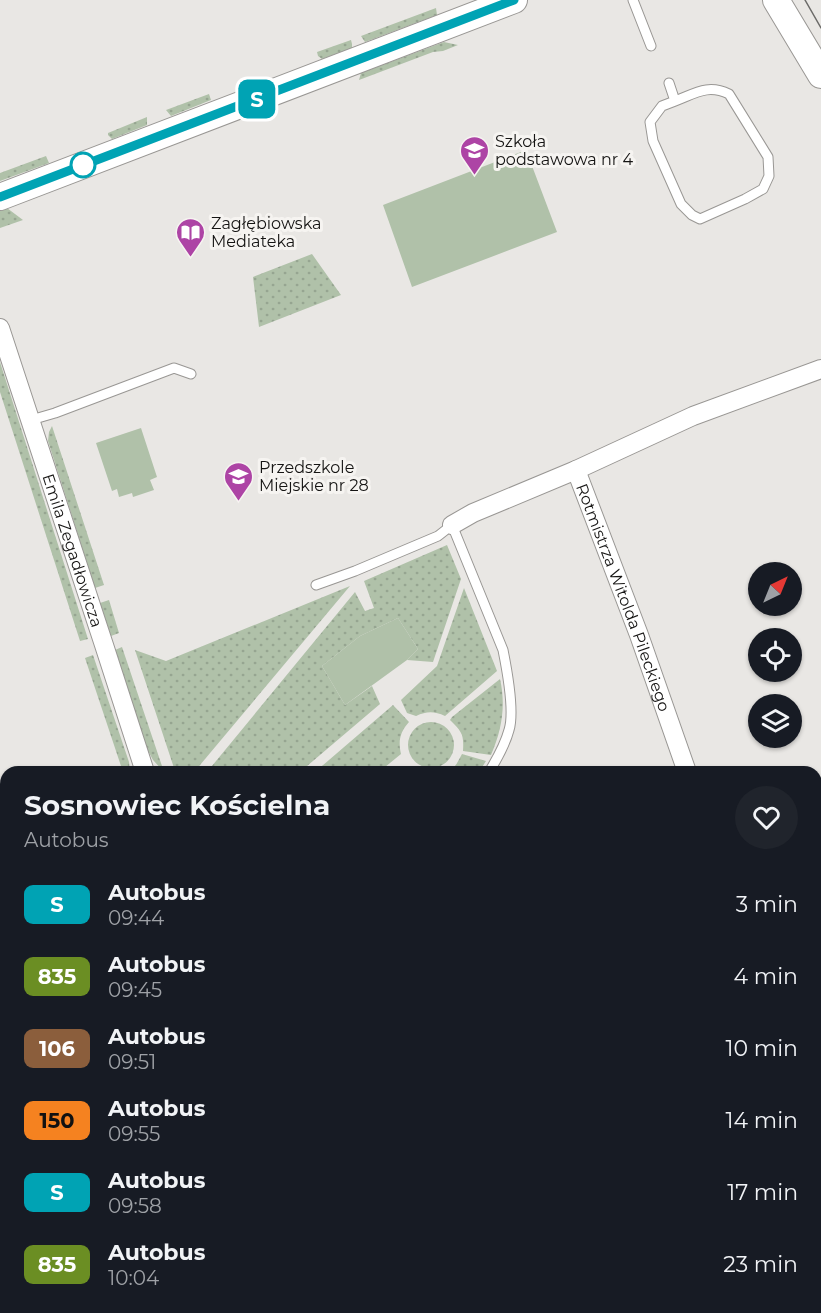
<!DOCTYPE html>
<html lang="pl">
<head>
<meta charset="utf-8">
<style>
  :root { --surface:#171b24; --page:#20242c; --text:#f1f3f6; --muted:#9ea1a6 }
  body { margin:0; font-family:Montserrat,sans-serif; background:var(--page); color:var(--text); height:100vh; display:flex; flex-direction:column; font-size:22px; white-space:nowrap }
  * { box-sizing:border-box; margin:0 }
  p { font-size:20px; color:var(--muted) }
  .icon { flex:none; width:33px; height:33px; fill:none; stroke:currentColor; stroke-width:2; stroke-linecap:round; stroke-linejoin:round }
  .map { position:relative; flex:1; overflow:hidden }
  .details { position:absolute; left:0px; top:766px; width:822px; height:548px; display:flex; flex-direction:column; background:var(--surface); border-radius:18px 18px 0 0; box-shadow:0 2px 4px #0004 }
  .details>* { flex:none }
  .badge { padding:0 12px; border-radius:9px; font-size:21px; line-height:39px }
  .needle { width:39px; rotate:43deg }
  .tools { position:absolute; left:748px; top:562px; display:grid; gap:12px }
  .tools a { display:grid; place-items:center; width:54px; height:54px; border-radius:50%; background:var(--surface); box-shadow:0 2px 4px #0004; font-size:30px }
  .map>.badge { position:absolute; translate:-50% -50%; box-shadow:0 0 0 3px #fff }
  .round { display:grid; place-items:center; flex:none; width:63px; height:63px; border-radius:32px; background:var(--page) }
  .head { display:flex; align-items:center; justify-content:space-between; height:102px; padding:0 24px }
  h1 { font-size:28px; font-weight:700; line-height:45px }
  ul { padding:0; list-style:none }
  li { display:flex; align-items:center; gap:18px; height:72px; padding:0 24px }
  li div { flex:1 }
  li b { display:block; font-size:22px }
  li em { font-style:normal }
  li .badge { min-width:66px; font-weight:700; text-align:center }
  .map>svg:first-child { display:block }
</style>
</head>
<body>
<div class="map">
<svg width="821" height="1313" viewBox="0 0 821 1313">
  <defs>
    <pattern id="grass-dots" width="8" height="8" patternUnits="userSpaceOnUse" patternTransform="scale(1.5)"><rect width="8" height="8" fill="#b0c1a9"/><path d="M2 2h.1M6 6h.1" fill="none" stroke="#96a591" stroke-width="1.8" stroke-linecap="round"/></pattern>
  </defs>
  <rect width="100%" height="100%" fill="#e9e7e4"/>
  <path fill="#f1d7d0" d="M6 988V1308H559L566 1313H0V992Z"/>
  <path fill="url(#grass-dots)" d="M436 8 437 15 365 42 361 36Z
    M351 40 352 44V48L322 59 318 56 317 52Z
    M444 42 458 45 443 51 433 52 359 80 361 73Z
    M209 94 211 100 171 116 166 110Z
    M147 117V125L112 139 108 135V133Z
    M46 156 49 163 0 181V173Z
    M7 208 23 220 0 228V211Z
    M312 254 341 295 259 327 253 277Z
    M0 362 88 639 80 641 0 392Z
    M52 426 104 585 95 588 48 441 49 432Z
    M447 545 461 579 433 662 407 660 418 649 398 618 360 636 322 666 345 705 372 686 380 704 300 772H207L355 592 365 611 374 608 364 581Z
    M350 586 195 771 183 772 174 768 135 650 166 661Z
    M464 588 497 671 445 716C434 711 427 711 416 716L407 713 401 700 437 666Z
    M109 600 119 633 111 636 100 603Z
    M122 647 164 772 153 760 146 747 115 650Z
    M93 655 129 762 130 772H123L85 658Z
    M500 679C506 705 502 730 491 755L463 751C464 734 462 732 450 720L452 717Z
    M393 705 409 722C400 732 398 741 401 754L379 772H315Z
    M408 745a23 23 0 1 1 46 0a23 23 0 1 1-46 0Z
    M462 754 486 761 479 772H446C455 770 458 761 462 754Z"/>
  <path fill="#b0c1a9" d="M526 150 557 232 412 287 383 205Z
    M141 428 157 477 150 480 154 490 133 497 132 493 119 497 117 489 112 491 96 443Z
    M398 618 418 649 407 660 345 705 322 666 360 636Z"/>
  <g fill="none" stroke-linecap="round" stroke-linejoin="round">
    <defs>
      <path id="lane" d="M633 0 651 46
        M669 83 675 101 662 106 650 122 653 141 681 204 692 215 700 219 745 199 763 189 769 176 768 157 729 94C708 84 696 93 675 101
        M31 420 55 413 174 368 191 374
        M316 585 355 571 438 536 452 525 503 650C507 670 515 711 509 730 505 745 497 759 489 772
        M0 946 6 943
        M411 1313 415 1308"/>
      <g id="street">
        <path id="s1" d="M0 328 104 645 145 772"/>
        <path id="s2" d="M576 470 639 635 687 772"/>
        <path d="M452 525 473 513 576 470 693 416 821 369"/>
        <path d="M816 950 821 954"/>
        <path d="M816 1303 821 1307"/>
      </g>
      <path id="secondary" d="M776 0 821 75
        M0 197 514 0"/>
    </defs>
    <use href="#lane" stroke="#999794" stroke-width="11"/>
    <use href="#street" stroke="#999794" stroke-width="20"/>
    <use href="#secondary" stroke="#999794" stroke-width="28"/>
    <use href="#lane" stroke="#fff" stroke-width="9"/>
    <use href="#street" stroke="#fff" stroke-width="18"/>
    <use href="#secondary" stroke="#fff" stroke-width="26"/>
    <path stroke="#6b6a68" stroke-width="1.5" d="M805 0 821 28"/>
  </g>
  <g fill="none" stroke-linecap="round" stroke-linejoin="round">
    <defs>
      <path id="line" d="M0 197 514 0"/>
    </defs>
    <use href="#line" stroke="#fff" stroke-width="14"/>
    <use href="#line" stroke="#00a3b4" stroke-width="9"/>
  </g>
  <defs>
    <symbol id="school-pin" viewBox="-11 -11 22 30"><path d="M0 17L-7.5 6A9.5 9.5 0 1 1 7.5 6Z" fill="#ad44a5" stroke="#f6f4f1"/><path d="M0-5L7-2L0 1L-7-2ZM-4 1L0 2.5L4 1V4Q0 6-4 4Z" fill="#fff"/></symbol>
    <symbol id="library-pin" viewBox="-11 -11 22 30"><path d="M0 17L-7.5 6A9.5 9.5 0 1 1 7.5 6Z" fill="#ad44a5" stroke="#f6f4f1"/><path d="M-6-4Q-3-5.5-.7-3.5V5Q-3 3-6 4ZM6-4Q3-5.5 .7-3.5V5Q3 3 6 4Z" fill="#fff"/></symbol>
  </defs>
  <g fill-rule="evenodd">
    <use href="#school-pin" x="458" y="134" width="33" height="45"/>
    <use href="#library-pin" x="174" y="216" width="33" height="45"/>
    <use href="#school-pin" x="222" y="460" width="33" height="45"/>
  </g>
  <circle fill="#fff" stroke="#00a3b4" stroke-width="3" cx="83" cy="165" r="12"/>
  <g text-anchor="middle" stroke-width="6" stroke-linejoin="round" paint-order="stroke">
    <g font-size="16" fill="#151413" stroke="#f6f4f1" text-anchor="start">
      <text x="495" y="147">Szkoła<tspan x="495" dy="18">podstawowa nr 4</tspan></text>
      <text x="211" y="229">Zagłębiowska<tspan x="211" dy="18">Mediateka</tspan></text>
      <text x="259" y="473">Przedszkole<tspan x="259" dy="18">Miejskie nr 28</tspan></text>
    </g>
    <g font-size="16" fill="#151413" stroke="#f6f4f1">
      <text dy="6" stroke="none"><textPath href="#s1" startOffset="234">Emila Zegadłowicza</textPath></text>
      <text dy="6" stroke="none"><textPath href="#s2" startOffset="136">Rotmistrza Witolda Pileckiego</textPath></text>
    </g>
  </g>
</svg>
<div class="tools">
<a><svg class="needle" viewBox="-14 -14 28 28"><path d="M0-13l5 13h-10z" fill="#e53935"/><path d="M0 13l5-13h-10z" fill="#9ea1a6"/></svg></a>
<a><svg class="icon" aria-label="locate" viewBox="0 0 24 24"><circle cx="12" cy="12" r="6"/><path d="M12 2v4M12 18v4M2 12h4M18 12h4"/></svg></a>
<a><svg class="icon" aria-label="layers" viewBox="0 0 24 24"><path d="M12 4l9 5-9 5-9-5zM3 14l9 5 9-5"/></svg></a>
</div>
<b class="badge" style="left:257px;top:99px;background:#00a3b4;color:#fff">S</b>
<section class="details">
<div class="head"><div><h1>Sosnowiec Kościelna</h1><p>Autobus</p></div><a class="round"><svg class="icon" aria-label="heart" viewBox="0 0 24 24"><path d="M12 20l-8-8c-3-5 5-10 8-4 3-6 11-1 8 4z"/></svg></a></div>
<ul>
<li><span class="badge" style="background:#00a3b4;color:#fff">S</span><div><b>Autobus</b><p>09:44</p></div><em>3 min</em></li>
<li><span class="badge" style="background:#6b8e23;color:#fff">835</span><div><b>Autobus</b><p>09:45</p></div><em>4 min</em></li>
<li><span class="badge" style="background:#8b5e3c;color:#fff">106</span><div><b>Autobus</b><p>09:51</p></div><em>10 min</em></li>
<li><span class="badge" style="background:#f58220;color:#111">150</span><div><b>Autobus</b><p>09:55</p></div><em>14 min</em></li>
<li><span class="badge" style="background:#00a3b4;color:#fff">S</span><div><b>Autobus</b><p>09:58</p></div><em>17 min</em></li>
<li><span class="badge" style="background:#6b8e23;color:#fff">835</span><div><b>Autobus</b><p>10:04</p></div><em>23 min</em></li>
</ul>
</section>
</div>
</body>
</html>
